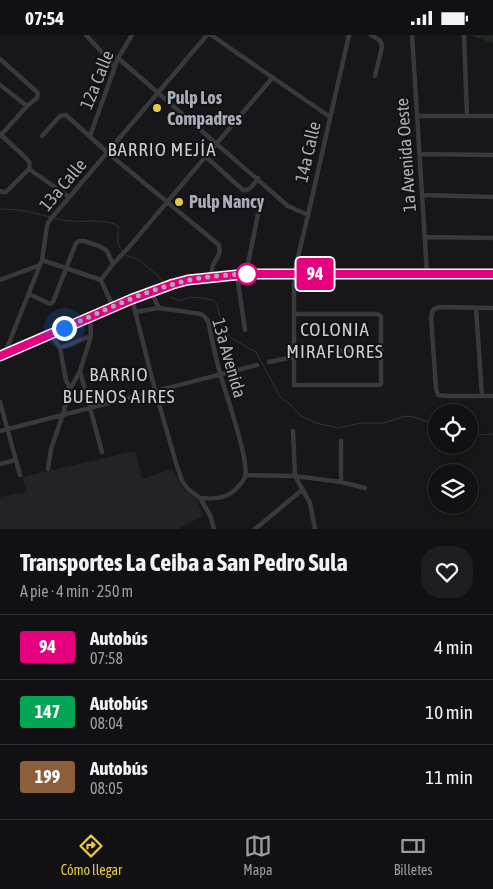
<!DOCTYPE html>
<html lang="es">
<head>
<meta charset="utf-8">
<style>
  :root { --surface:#111012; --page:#1e1e20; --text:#f1f3f6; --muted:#9c9d9f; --line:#303032; --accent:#e7c93f }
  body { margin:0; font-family:"Asap Condensed",sans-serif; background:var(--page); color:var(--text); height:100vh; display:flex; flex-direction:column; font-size:19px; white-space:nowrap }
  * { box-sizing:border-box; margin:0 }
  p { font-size:16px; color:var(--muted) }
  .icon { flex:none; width:28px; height:28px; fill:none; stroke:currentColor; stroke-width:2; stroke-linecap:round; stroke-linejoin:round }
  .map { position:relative; height:494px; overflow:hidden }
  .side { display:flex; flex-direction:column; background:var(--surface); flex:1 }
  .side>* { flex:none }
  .badge { padding:0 10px; border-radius:4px; font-size:18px; line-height:32px }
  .fabs { position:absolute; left:428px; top:369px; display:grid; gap:10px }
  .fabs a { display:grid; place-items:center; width:50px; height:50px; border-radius:50%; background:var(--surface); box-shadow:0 2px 8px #0003,0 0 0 1px var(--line); font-size:25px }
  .you { position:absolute; width:25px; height:25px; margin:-12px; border:4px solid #fff; border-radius:50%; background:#1a73e8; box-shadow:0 0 0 8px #1a73e833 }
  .map>.badge { position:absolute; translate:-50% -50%; box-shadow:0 0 0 2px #fff }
  .round { display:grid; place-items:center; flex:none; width:52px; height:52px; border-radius:20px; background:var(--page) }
  .head { display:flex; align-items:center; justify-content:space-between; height:85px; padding:0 20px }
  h1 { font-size:24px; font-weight:700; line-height:38px }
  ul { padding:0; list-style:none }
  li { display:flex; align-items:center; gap:15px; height:65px; padding:0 20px; border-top:1px solid var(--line) }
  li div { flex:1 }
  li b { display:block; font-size:19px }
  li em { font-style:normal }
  li .badge { min-width:55px; font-weight:700; text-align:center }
  .status { display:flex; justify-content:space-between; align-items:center; height:35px; padding:0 25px; background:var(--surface); direction:ltr }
  .status svg { height:14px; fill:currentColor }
  .tabs { display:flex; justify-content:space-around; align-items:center; height:70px; border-top:1px solid var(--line); background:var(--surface); font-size:14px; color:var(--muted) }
  .tabs a { display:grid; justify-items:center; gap:2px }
  .tabs .current { color:var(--accent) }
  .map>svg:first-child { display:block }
</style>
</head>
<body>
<div class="status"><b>07:54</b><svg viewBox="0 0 49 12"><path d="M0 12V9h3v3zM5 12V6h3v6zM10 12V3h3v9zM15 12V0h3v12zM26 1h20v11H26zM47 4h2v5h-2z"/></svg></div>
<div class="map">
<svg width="493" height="494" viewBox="0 0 493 494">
  <rect width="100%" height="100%" fill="#171618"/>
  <path fill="#232325" d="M135 416 142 444 172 434 183 454 197 465 203 481 178 494H0V462L27 457 22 442Z"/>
  <path fill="#212823" d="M469 0H493V8Z"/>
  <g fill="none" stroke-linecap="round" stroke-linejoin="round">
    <path stroke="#2d333c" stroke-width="1" d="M0 174C17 174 33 177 50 182
      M53 183C65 186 78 187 90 186 100 186 109 186 118 191V209L125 220 139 225 158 241 163 247
      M170 262 180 266 190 262 201 263 213 265 217 269 222 291 231 303 256 317 281 363 290 369 301 381 316 388 338 393 361 388H384L405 381 414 382 423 385 436 391
      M469 401 493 399"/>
    <path stroke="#38383d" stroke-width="4.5" d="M86 0 115 32
      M211 0 330 82
      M371 0C376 3 382 5 382 12L375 41
      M412 0 427 239
      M464 0 467 81
      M118 23 288 171 308 180
      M0 24 37 57 38 59 37 63 27 71 0 101
      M0 50 27 71
      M417 81H493
      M0 99 27 124C30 127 30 129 29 134L6 157H3L0 156
      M42 101 60 81 66 80 108 118 219 210C221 221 217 221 213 230 211 234 212 238 212 242
      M90 101 118 23 132 0
      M420 119 493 120
      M206 122 243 155C250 157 254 148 258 143
      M29 134 69 162
      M422 160 493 162
      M425 202 493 203
      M42 225 101 245 113 272
      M246 239 259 174
      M237 240 245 295
      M0 245 40 230
      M101 245 113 229 130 211 273 42
      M151 257 159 273
      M29 259 48 268 50 269 53 267 76 208 79 206H84L99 211 107 216 113 229
      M132 264 155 355 176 428 182 446 188 454 200 463 210 480 214 494
      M476 273 482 361
      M493 273 439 272 433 275 431 282 436 354 438 360 445 361H493
      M135 277 159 273 201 279 204 281 208 286C212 304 215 321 220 338 225 357 250 427 245 442 243 447 239 451 236 454 226 464 214 464 200 463
      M294 279H377L381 281V349L378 350H294V239L308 180 349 0
      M51 299 60 313 66 345 70 354
      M60 313 91 301
      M5 319 7 313 42 225 47 191 49 186 207 0
      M269 327 309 319 345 315 380 316
      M80 336 102 417
      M0 367 20 440
      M0 396 257 330
      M293 396 295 441 310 468 315 494
      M0 429 16 425
      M48 434 51 414 63 379 70 354 80 336 91 301 90 282
      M245 440 295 441 341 447 365 453
      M341 447V406
      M255 494 302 455"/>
    <path stroke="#54545c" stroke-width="7" d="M0 321 132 264 173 249 188 245 246 239H493"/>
  </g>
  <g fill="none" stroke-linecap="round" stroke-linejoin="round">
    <defs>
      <path id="line" d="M0 321 132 264 173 249 188 245 246 239H493"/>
    </defs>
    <use href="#line" stroke="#fff" stroke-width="11"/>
    <use href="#line" stroke="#e6007e" stroke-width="8"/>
    <path stroke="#a9acb7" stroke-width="5" stroke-dasharray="0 9" d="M64 293C100 278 136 259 174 249 197 242 223 240 247 239"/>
  </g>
  <g fill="#e7c93f" stroke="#121113" stroke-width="2">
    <circle cx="157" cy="73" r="5"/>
    <circle cx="179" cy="167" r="5"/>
  </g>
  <circle fill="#fff" stroke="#e6007e" stroke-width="2.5" cx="247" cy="239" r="10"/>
  <g text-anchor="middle" stroke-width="4" stroke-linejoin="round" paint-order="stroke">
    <g font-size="18" fill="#a9acb7" stroke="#121113">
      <text transform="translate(97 45) rotate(-68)" y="6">12a Calle</text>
      <text transform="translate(308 117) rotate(-77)" y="6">14a Calle</text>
      <text transform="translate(406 120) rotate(-94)" y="6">1a Avenida Oeste</text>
      <text transform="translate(63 150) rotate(-50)" y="6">13a Calle</text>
      <text transform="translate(229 323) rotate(74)" y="6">13a Avenida</text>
    </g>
    <g font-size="18" font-weight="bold" fill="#a9acb7" stroke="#121113" text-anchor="start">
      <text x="167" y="69">Pulp Los<tspan x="167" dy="21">Compadres</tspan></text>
      <text x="189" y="173">Pulp Nancy</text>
    </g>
    <g font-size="19" letter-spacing="1" fill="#cacbd4" stroke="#121113">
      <text x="162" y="121">BARRIO MEJÍA</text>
      <text x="335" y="301">COLONIA<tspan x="335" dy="22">MIRAFLORES</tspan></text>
      <text x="119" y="346">BARRIO<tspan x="119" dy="22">BUENOS AIRES</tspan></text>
    </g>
  </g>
</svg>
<div class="fabs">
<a><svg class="icon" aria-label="locate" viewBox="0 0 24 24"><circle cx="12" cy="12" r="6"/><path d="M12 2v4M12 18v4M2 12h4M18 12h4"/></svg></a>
<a><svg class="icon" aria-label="layers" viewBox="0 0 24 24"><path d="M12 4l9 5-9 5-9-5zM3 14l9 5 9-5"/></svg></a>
</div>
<div class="you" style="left:64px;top:293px"></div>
<b class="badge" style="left:315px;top:239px;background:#e6007e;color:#fff">94</b>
</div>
<section class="side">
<div class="head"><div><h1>Transportes La Ceiba a San Pedro Sula</h1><p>A pie · 4 min · 250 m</p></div><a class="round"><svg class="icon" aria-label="heart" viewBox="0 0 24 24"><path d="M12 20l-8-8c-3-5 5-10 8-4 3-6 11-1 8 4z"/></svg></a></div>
<ul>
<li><span class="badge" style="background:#e6007e;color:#fff">94</span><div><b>Autobús</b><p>07:58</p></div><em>4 min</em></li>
<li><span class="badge" style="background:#00a651;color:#fff">147</span><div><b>Autobús</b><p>08:04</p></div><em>10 min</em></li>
<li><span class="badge" style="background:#8b5e3c;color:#fff">199</span><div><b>Autobús</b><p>08:05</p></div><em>11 min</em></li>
</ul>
</section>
<nav class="tabs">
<a class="current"><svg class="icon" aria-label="directions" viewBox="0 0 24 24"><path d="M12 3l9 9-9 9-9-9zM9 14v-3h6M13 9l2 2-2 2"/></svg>Cómo llegar</a>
<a><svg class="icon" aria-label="map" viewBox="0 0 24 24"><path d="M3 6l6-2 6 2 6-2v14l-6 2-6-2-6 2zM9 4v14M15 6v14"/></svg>Mapa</a>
<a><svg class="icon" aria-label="tickets" viewBox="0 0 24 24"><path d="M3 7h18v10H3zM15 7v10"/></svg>Billetes</a>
</nav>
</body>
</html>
